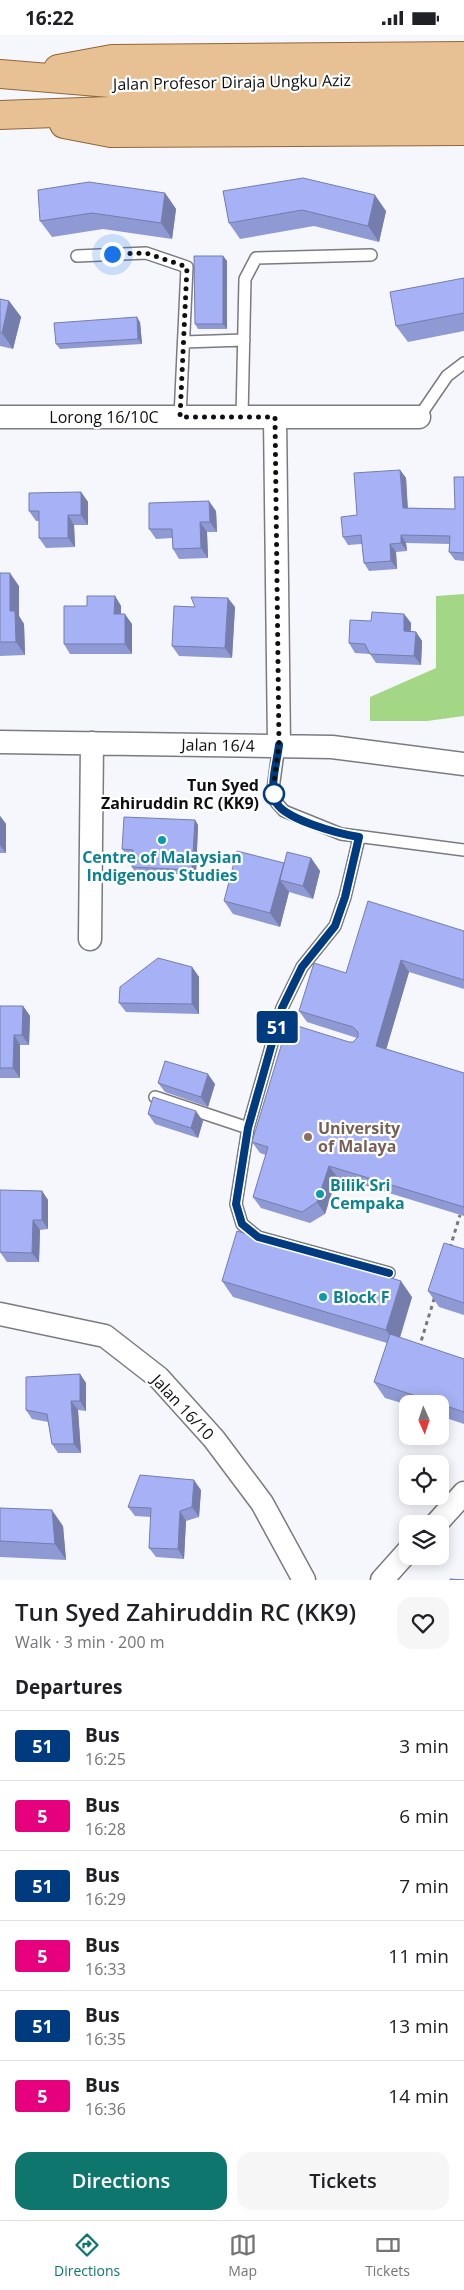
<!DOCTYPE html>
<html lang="en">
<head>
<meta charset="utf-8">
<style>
  :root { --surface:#fff; --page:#f6f6f6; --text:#202124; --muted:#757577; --line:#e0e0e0; --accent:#0f766e }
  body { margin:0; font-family:"Open Sans",sans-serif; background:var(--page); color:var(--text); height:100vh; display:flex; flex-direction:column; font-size:19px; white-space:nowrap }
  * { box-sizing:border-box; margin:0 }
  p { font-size:16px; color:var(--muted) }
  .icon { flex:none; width:28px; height:28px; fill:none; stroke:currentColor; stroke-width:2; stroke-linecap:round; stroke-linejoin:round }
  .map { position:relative; height:1545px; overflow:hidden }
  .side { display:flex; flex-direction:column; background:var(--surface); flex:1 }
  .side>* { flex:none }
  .badge { padding:0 10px; border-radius:4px; font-size:18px; line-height:32px }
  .needle { width:32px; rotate:177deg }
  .tools { position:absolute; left:399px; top:1360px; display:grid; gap:10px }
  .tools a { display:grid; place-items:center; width:50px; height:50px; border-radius:10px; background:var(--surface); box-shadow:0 2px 12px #0003; font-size:25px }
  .you { position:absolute; width:25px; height:25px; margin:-12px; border:4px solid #fff; border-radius:50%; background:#1a73e8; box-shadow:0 0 0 8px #1a73e833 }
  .map>.badge { position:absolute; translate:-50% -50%; box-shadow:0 0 0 2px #fff }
  h2 { padding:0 15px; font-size:19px; line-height:45px }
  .round { display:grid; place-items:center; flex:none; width:52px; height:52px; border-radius:15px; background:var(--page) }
  .summary { display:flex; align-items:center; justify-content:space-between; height:85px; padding:0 15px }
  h1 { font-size:24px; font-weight:600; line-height:38px }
  .cta { display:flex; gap:10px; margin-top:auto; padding:10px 15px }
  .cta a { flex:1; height:58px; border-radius:15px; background:var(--accent); color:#fff; font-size:20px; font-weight:600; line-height:58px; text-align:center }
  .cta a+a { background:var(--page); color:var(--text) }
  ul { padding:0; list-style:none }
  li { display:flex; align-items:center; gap:15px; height:70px; padding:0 15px; border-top:1px solid var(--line) }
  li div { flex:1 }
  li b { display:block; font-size:19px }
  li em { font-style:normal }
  li .badge { min-width:55px; font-weight:700; text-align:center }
  .status { display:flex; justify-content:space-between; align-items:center; height:35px; padding:0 25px; background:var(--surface); direction:ltr }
  .status svg { height:14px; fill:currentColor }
  .dock { display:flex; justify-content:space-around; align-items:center; height:70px; border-top:1px solid var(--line); background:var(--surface); font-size:14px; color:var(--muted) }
  .dock a { display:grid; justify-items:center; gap:2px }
  .dock .selected { color:var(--accent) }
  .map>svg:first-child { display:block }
</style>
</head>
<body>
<div class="status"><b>16:22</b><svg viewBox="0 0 49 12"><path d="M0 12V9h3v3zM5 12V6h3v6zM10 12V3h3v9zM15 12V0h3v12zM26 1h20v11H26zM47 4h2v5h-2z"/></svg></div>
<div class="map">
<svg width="464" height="1545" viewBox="0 0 464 1545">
  <rect width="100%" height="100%" fill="#f6f7fd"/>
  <path fill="#a3d786" d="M464 559V681L427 686H370V662L436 633V561Z"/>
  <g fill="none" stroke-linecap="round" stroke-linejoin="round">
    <defs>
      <path id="service" d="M77 221 146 218 187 232 180 382
        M184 307 244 305
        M242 382 245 244 256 223 371 220
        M419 382 447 341 464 328
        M279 710 273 754 276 767 284 776 341 799 464 815
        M359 803 345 862 335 891 302 932 282 973 248 1093 236 1169 242 1189 258 1202 389 1238
        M155 1062 248 1093"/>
      <path id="minor" d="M0 382H419
        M275 382 279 710
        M0 707 332 712 464 729
        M90 904 92 708
        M0 1279 105 1301 159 1343 214 1404 262 1468 304 1545
        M436 1489 464 1458
        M382 1545 408 1516"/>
      <path id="primary" d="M58 34 112 24 464 21
        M0 39 110 48 464 45
        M0 80 110 76 464 73
        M64 89 111 98 464 96"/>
    </defs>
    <use href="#service" stroke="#7a7b7f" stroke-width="14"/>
    <use href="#minor" stroke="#7a7b7f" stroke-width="25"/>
    <use href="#primary" stroke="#916737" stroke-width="30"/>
    <path stroke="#77787b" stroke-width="3" stroke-dasharray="4 4" stroke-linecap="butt" d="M450 1213 460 1180
      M419 1313 435 1261"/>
    <use href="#service" stroke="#fff" stroke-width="11"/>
    <use href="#minor" stroke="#fff" stroke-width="22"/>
    <use href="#primary" stroke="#e7c093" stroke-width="28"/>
  </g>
  <path fill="#8f99d3" d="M223 156 386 176 379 207 314 191 240 204 229 188Z
    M165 158 176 174 172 204 103 194 52 202 40 186Z
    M223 221 227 226V294H198L195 289Z
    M464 243V296L408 307 396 291Z
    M0 264 9 266 21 282 13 314 0 311Z
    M140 287 142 309 60 314 56 309Z
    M400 435 406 443 408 473 455 474 464 442V526L455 525 449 517 450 509 406 508 407 516 396 517 397 534 369 536 364 528 362 509 348 510 343 502 357 480Z
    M81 457 88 467V490H74L75 512 46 513 39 503V486H36L29 476Z
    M216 476 217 497H207L208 523 179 524 173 514 172 503 156 504 149 494Z
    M0 538 19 551V581L24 589 25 620 0 621Z
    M115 561 121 571V579L132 589V619H70L64 609 87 571Z
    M195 572H235L232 623 179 621 172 611Z
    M404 579 411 588V596L416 597 422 606 421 630 376 628 370 619 355 618 349 608 371 586Z
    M0 781 6 789V818H0Z
    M195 785 198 790 196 840 135 837 132 832V819H126L122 814Z
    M311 823 320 836 313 864 289 857 280 892 233 879 224 866 284 828Z
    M464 896V954L409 937 386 1014 464 1038V1181L337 1142 325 1179 310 1188 261 1173 253 1162 266 1120 260 1118 252 1107 349 1007H353L357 1003 307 987 299 976 346 938Z
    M192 932 199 942V979L126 977 119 968Z
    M0 971H23L30 981 29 1010H20V1043H0Z
    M158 1048 215 1049 208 1072 165 1057Z
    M148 1079 203 1086 198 1103 155 1089Z
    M42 1156 48 1165V1194L40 1195 39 1227H7L0 1217Z
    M464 1214V1280L439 1272 428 1256Z
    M222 1246 412 1262 400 1303 464 1324V1389L440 1381V1369H408V1370L385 1363 374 1347 387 1308 233 1262Z
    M80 1339 86 1348V1376L78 1375 81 1418H58L52 1409 48 1387 32 1384 26 1375Z
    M201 1455 199 1482 186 1486 184 1524 156 1522 149 1513 151 1482 135 1481 128 1472Z
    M0 1473 63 1491 66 1525 0 1522Z"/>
  <path fill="#747dac" d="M165 158 176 174 172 204 161 188Z
    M375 160 386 176 379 207 368 191Z
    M223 221 227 226V294L223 289Z
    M9 266 21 282 13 314 2 298Z
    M137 282 140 287 142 309 138 304Z
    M400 435 406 443 408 481 403 473Z
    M81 457 88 467V490L81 480Z
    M209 466 216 476 217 497 210 487Z
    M68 480 74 490 75 512 68 503Z
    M200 487 207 497 208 523 201 513Z
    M401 500 406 508 407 516 401 508Z
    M390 509 396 517 397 534 391 526Z
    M10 538 19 551V581L24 589 25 620 16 607 10 576Z
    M115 561 121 571V589L114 579Z
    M228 563 235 572 232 623 225 613Z
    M125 579 132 589V619L125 609Z
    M404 579 411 588 410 606 404 596Z
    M416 597 422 606 421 630 414 621Z
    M0 781 6 789V818L0 810Z
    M195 785 198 790 196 840 192 835Z
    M311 823 320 836 313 864 303 851Z
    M284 828 280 845 289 857 280 892 270 878Z
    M401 925 409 937 384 1022 376 1011Z
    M192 932 199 942V979L192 969Z
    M23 971 30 981 29 1010 22 1000Z
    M14 1000 20 1010V1043L13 1033Z
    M208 1039 215 1049 208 1072 201 1062Z
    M196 1076 203 1086 198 1103 191 1093Z
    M329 1131 337 1142 325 1179 317 1167Z
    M42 1156 48 1165V1194L42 1185Z
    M33 1185 40 1195 39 1227 32 1218Z
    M401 1246 412 1262 397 1311 386 1295Z
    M80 1339 86 1348V1376L80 1366Z
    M71 1366 78 1375 81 1418 74 1409Z
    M194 1445 201 1455 199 1482 192 1472Z
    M52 1475 63 1491 66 1525 55 1509Z
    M180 1476 186 1486 184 1524 178 1514Z"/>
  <path fill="#a6b2f5" stroke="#747dac" d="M303 143 375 160 368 191 302 175 229 188 223 156Z
    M89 147 165 158 161 188 92 178 40 186 38 155Z
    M194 221H223V289H195Z
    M464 243V278L396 291 390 257Z
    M0 264 9 266 2 298 0 297Z
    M137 282 138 304 56 309 54 288Z
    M400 435 403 473 455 474 454 442H464V518L449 517 450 501 401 500V508L390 509 391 526 364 528 361 500 343 502 341 482 357 480 354 438Z
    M81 457V480H68V503H39V476H29V458Z
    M209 466 210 487H200L201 513 173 514 172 494H149V468Z
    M0 538H10V576H15L16 607H0Z
    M87 561H115L114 579H125V609H64V571H87Z
    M191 562 228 563 225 613 172 611 174 571 195 572Z
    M372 577 404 579V596L416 597 414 621 370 619 365 609 349 608 350 585 371 586Z
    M124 782 195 785 192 835 132 832 133 815 122 814Z
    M237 816 284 828 270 878 224 866Z
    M287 817 311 823 303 851 280 845Z
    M368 866 464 896V945L401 925 376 1011 464 1038V1172L329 1131 317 1167 302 1177 253 1162 268 1112 252 1107 288 988 349 1007H353L358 1002V997L353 992 299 976 314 928 346 938Z
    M158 923 192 932V969L119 968 120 952Z
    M0 971H23L22 1000H14L13 1033H0Z
    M165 1026 208 1039 201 1062 158 1048Z
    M153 1062 196 1076 191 1093 148 1079Z
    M0 1155 42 1156V1185H33L32 1218 0 1217Z
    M237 1196 401 1246 386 1295 222 1246Z
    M444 1208 464 1214V1268L428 1256Z
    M390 1299 464 1324V1377L374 1347Z
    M80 1339V1366H71L74 1409H52L47 1379 26 1375V1342Z
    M140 1440 194 1445 192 1472 180 1476 178 1514 149 1513 151 1473 128 1472Z
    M0 1473 52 1475 55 1509 0 1506Z
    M450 1544 464 1545H450Z"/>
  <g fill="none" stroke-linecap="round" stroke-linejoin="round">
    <defs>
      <path id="line" d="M279 710C277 727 270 748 275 765 281 784 340 799 359 802L345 862 335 891 302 932 282 973 248 1093 236 1169 242 1189 258 1202 389 1238"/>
    </defs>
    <use href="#line" stroke="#fff" stroke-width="11"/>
    <use href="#line" stroke="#003b80" stroke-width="8"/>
    <path stroke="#0e0f11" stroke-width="5" stroke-dasharray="0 9" d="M112 219 146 218 187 232 180 382H275L279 710 273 754 274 759"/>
  </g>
  <circle fill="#fff" stroke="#003b80" stroke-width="2.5" cx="274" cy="759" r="10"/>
  <g fill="#0f9aa8" stroke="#fff" stroke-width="2">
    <circle cx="162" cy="805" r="5"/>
    <circle cx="320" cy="1159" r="5"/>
    <circle cx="323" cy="1262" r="5"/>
  </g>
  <circle fill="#8d6e63" stroke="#fff" stroke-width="2" cx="308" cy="1102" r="5"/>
  <g text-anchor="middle" stroke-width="4.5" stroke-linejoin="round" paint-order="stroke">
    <g font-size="16" fill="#0e0f11" stroke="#fff">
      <text transform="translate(232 47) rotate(-1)" y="6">Jalan Profesor Diraja Ungku Aziz</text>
      <text x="104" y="388">Lorong 16/10C</text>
      <text transform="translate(218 710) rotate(1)" y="6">Jalan 16/4</text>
      <text transform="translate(183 1372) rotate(47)" y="6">Jalan 16/10</text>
    </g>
    <g font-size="16" font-weight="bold" fill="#0e0f11" stroke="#fff" text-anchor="end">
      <text x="259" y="756">Tun Syed<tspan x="259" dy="18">Zahiruddin RC (KK9)</tspan></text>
    </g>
    <g font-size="16" font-weight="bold" fill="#0d838f" stroke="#fff" text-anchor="start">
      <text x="162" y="828" text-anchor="middle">Centre of Malaysian<tspan x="162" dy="18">Indigenous Studies</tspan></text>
      <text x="330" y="1156">Bilik Sri<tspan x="330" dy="18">Cempaka</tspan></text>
      <text x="333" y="1268">Block F</text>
    </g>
    <g font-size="16" font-weight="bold" fill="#785e54" stroke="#fff" text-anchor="start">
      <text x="318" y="1099">University<tspan x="318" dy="18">of Malaya</tspan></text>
    </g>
  </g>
</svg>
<div class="tools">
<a><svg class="needle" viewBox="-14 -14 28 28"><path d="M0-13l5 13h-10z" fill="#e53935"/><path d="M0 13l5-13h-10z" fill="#757577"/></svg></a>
<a><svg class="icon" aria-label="locate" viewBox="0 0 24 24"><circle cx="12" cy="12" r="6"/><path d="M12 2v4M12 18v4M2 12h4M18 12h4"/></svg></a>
<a><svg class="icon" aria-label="layers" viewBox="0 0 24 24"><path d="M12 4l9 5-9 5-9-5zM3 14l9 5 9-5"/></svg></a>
</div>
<div class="you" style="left:112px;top:219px"></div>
<b class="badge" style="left:277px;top:992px;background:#003b80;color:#fff">51</b>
</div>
<section class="side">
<div class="summary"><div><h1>Tun Syed Zahiruddin RC (KK9)</h1><p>Walk · 3 min · 200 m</p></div><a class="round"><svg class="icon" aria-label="heart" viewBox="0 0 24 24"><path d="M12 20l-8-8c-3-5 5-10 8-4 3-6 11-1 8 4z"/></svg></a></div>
<h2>Departures</h2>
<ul>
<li><span class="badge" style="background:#003b80;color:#fff">51</span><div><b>Bus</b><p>16:25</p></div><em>3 min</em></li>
<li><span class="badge" style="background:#e6007e;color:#fff">5</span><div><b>Bus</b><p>16:28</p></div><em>6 min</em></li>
<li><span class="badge" style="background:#003b80;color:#fff">51</span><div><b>Bus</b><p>16:29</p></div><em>7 min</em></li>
<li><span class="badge" style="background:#e6007e;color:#fff">5</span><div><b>Bus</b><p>16:33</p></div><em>11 min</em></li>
<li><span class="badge" style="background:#003b80;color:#fff">51</span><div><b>Bus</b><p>16:35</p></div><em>13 min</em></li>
<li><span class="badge" style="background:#e6007e;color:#fff">5</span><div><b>Bus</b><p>16:36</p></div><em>14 min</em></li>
</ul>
<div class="cta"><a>Directions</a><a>Tickets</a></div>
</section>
<nav class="dock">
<a class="selected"><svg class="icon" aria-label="directions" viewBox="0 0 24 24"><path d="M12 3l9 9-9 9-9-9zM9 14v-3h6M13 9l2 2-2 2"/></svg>Directions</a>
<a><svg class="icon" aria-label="map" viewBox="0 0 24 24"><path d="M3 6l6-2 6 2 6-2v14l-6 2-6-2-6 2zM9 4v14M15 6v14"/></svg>Map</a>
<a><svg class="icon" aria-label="tickets" viewBox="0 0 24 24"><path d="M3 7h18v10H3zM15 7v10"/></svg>Tickets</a>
</nav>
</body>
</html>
